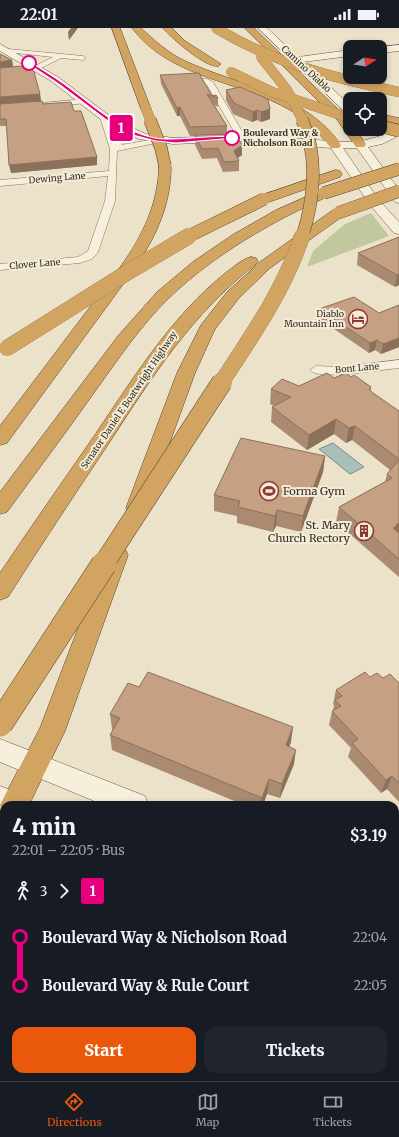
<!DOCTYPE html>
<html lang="en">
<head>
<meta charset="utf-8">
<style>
  :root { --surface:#171b24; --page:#20242c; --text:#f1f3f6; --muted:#9ea1a6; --line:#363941; --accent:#ea580c }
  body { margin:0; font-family:Merriweather,serif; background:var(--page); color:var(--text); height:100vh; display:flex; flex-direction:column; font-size:15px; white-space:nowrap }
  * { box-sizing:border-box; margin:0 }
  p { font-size:13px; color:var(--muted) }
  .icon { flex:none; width:22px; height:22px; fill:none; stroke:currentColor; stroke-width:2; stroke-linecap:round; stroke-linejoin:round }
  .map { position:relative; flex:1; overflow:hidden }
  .sheet { position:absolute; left:0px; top:773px; width:399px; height:280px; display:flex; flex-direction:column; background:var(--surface); border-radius:12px 12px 0 0; box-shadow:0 2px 6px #0003 }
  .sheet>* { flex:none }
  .badge { padding:0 8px; border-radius:3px; font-size:14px; line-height:26px }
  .needle { width:26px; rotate:78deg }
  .fabs { position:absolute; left:343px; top:12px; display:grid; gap:8px }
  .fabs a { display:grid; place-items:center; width:44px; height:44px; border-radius:8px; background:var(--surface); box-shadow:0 2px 6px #0003; font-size:20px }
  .map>.badge { position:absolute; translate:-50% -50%; box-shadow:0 0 0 2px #fff }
  .legs { display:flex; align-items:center; gap:6px; height:44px; padding:0 12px; font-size:13px }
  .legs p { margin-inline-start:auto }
  .summary { display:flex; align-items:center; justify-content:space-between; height:68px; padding:0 12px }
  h1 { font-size:22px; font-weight:800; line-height:30px }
  .cta { display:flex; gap:8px; margin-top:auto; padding:8px 12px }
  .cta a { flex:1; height:46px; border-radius:12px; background:var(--accent); color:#fff; font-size:16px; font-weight:800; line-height:46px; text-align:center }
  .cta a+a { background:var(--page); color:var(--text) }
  ul { padding:0 12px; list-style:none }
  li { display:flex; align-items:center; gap:14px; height:48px; font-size:15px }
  li i { display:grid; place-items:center; width:6px; height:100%; margin:0 5px; background:currentColor }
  li i::after { content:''; width:10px; height:10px; margin:-5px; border:3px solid; border-radius:50%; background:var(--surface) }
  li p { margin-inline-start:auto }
  li:first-child i { background:linear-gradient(#0000 50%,currentColor 0) }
  li:last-child i { background:linear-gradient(currentColor 50%,#0000 0) }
  .status { display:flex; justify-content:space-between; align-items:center; height:28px; padding:0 20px; background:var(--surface); direction:ltr }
  .status svg { height:11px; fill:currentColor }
  .dock { display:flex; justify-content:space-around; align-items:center; height:56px; border-top:1px solid var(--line); background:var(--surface); font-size:11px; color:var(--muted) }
  .dock a { display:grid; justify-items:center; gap:2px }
  .dock .current { color:var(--accent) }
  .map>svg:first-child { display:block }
</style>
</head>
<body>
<div class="status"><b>22:01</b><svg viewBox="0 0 49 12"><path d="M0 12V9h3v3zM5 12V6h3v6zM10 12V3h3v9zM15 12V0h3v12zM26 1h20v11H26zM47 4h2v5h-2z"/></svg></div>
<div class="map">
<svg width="399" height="1053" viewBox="0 0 399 1053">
  <rect width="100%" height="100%" fill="#ebe2c9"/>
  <path fill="#c2c89d" d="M371 185 389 208 307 239 313 223 345 196Z
    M4 793V924L0 933V800Z"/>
  <path fill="#a9c0ba" stroke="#708d87" d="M333 415 364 439 350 446 319 421Z"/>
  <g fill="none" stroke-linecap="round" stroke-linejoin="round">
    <defs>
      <path id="street" d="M8 21 83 28 86 30 83 32 61 30 39 41 0 46V42L35 38 53 29 6 24V22Z
        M203 51H207L213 54 246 110 245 112H239L207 57 201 52Z
        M84 71H87V75L43 79 39 77 43 75Z
        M101 87 108 89 115 112 129 103 136 105 121 117 161 110 165 112 161 114 117 123 115 173 98 224 92 231 80 235 0 242V236L78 229 88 223 105 173 108 148 0 158V152L109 143 110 121 100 89Z
        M399 332V340C384 341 318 353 310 342L316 338 341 339Z
        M215 1049H241L239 1053H213Z"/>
      <path id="secondary" d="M258 0H267L298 29 350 22V28L303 34 350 77V86L346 85Z
        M0 16 58 49 115 92 146 106 173 110 249 107 343 114 362 113 384 107 377 101H380V95C387 97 395 101 396 109L382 116 368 119 399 162V175L395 174 357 120H343L378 171 399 194V206L394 205 370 177 331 120 249 113 173 116 139 111 108 97 51 53 0 23Z
        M399 17V23L380 25V19Z
        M0 711 145 768 148 777H104L0 734Z
        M0 758 26 768 29 777H4V785L0 783Z
        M395 882 399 884V915L395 913Z
        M395 943 399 945V978L395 976Z"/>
      <path id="highway" d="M112 0H120L151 81 150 83H142L141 81Z
        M132 0H141C155 13 168 25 185 33 239 58 305 65 341 117L339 120H331C319 105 307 92 290 82 239 52 170 51 132 0Z
        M163 0H172L185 13 221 36 219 38C207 41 171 10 163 0Z
        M245 0H254L346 89 350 94V101H355L366 116 364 119H356L338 93Z
        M380 86 399 90V96L380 92Z
        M165 134 171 138C171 178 155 211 132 244L7 415 0 417V398L121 238C143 207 158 176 159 138Z
        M336 142 340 143 342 146 340 149 269 174H259L257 171 259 168Z
        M324 161 329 162 331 165 329 168C271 194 215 226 169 270 141 297 119 330 96 362 67 403 37 443 7 484L0 486V464L118 308 157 264 194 233 234 206 276 182Z
        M338 181 343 182 345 185 343 188 270 240 239 270 215 301 195 345 146 480 143 485 136 487 129 485 126 480 177 345 201 297 227 264 260 234 333 182Z
        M251 229 256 230 258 233 256 236C191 287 154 346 109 415 75 466 41 517 8 569L0 572V545C29 502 58 460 88 417 130 356 169 289 228 243 235 238 242 231 251 229Z
        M117 519 125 521 128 527 65 703 29 777H4V812L0 814V781L1 780 0 777 40 700 106 527 109 521Z"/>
    </defs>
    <use href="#street" stroke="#86755f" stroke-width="1"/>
    <use href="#secondary" stroke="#685642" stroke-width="1"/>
    <use href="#highway" stroke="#544333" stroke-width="1"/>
    <use href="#street" fill="#f6efdb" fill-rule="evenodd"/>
    <use href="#secondary" fill="#f6efdb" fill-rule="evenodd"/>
    <use href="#highway" fill="#d2a462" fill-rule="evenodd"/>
    <defs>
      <path id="highway-bridge-far4" d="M216 0C273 35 335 50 399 64
        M261 29 287 62 303 93
        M231 44 272 64 350 90
        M146 81 151 93"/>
      <path id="highway-bridge-far3" d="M150 92 161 120 165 138
        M380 98 399 103
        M324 165 399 141
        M338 185 399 163
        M187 209 264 171
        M302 209C314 173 319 128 302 92"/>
      <path id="highway-bridge-far2" d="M7 320 133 241 189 208
        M221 355C252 308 284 262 302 208"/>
      <path id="highway-bridge-far1" d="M103 537 222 354"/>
      <path id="highway-bridge" d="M0 696 104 536"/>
    </defs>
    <use href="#highway-bridge-far4" stroke="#544333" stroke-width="10" stroke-linecap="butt"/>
    <use href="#highway-bridge-far3" stroke="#544333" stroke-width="13" stroke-linecap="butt"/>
    <use href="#highway-bridge-far2" stroke="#544333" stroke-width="16" stroke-linecap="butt"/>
    <use href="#highway-bridge-far1" stroke="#544333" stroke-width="21" stroke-linecap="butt"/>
    <use href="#highway-bridge" stroke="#544333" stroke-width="26" stroke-linecap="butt"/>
    <use href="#highway-bridge-far4" stroke="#d2a462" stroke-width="10"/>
    <use href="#highway-bridge-far3" stroke="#d2a462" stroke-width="12"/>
    <use href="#highway-bridge-far2" stroke="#d2a462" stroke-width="16"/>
    <use href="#highway-bridge-far1" stroke="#d2a462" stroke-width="20"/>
    <use href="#highway-bridge" stroke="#d2a462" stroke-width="25"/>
  </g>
  <path fill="#aa8a70" d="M0 26 12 32 13 39 40 66 41 73 43 76 74 83 97 137 11 145 7 98H0Z
    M160 47 218 70V79L214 77 227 98V106L242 117V127L238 130 239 133V143L223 144 217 130 202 131 195 117V108H190L180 88H177L161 56Z
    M226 62 270 81V91L261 94 257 92 252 94 233 86 226 72Z
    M399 209V257L395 259 357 237 358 225Z
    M399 277V319L381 326 375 322 369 325 318 290 319 281 379 285Z
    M351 349 371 359V363L373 365 399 383V549L336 494 339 479 385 454 387 446 390 442 352 412 346 415 334 406 307 422 271 394 272 379 274 378 270 376 271 361 299 358 334 350Z
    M325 428 323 444 301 504 276 498 273 504 237 495V488L214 483V467Z
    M370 649 383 650 399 655V774L387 761 381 765 348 729 351 720 329 697 332 683H333L334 677 333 676 336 662Z
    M110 686 291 714 289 719 294 736 280 770 267 766 263 777H244L112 722 110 707 113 701H112Z"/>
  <path fill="#8b705b" d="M71 0H78L69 12 68 4Z
    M12 32 13 39 0 41V34Z
    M40 66 41 73 0 76V69Z
    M180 79V88H177V80Z
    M270 81V91L261 94V84Z
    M257 82V92L252 94 253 84Z
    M242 117V127L234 132V123Z
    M97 129V137L11 145 9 137Z
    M399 246V257L395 259 397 247Z
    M399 310V319L381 326 383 316Z
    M377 312 375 322 369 325 370 315Z
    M336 391 334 406 307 422 309 407Z
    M355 398 352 412 346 415 349 400Z
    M325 428 323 444 301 504 303 488Z
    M277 482 276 498 273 504 275 488Z
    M399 495V508L393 500 396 497Z
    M293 699 291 714 284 732 286 717Z
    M296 722 294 736 280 770 282 756Z
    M392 748 387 761 381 765 386 752Z
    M269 751 267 766 263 777H261L262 770Z"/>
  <path fill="#c6a082" stroke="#8b705b" d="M0 26 12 32 0 34Z
    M22 38 29 39 34 44 40 66 0 69V40Z
    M199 45 212 68 216 67 218 70 207 66 227 98 190 99 180 79 177 80 160 47Z
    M240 59 268 71 270 81 261 84 257 82 253 84 234 75 226 62Z
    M42 73 43 76 71 74 74 83H81L97 129 9 137 6 91H0V76Z
    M232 106 237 109 242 117 234 123 239 133 224 134 218 120 202 121 195 107Z
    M399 209V246L397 247 358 225Z
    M354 269 379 285 399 277V310L383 316 377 312 370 315 319 281Z
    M327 345 334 350 346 345 351 349 354 347 371 359 369 361 373 365 399 383V431L355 398 349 400 336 391 309 407 272 379 291 369 271 361 282 351 299 358Z
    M241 410 325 428 303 488 277 482 275 488 238 479 240 473 214 467Z
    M399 432V495L396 497 397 498 393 500 399 505V531L339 479 392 450 387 446Z
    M148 644 293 699 286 717 296 722 282 756 269 751 262 770 110 707 120 690 110 686 128 655 139 659Z
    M365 644 370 649 377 645 383 650 390 646 399 655V755L392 748 386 752 352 715 358 711 332 683 341 678 335 672 342 668 336 662Z
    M294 1049H366L369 1053H290Z"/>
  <path fill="#e6007e" stroke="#fff" d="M30 34C41 41 53 48 64 56 93 77 119 103 155 110 173 114 224 105 234 110L176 115 156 113 133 107 116 99 59 56 27 35Z"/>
  <defs>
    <symbol id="hotel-ring" viewBox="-11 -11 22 22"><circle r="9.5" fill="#f3ecd8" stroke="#8f3634" stroke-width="1.5"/><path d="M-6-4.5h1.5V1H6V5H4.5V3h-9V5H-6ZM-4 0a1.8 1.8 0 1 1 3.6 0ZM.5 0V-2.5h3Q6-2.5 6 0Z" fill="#8f3634"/></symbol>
    <symbol id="stadium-ring" viewBox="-11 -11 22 22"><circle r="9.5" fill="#f3ecd8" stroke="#8f3634" stroke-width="1.5"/><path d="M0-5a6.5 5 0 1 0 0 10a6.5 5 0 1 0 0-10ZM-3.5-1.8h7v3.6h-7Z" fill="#8f3634"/></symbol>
    <symbol id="building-ring" viewBox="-11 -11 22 22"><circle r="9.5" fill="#f3ecd8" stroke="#8f3634" stroke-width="1.5"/><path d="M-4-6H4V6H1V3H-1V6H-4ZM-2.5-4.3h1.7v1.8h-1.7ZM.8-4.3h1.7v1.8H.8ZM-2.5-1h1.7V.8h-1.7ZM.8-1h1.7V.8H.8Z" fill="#8f3634"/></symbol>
  </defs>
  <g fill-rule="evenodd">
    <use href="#hotel-ring" x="347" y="280" width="22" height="22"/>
    <use href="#stadium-ring" x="258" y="452" width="22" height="22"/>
    <use href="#building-ring" x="353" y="492" width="22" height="22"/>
  </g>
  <g fill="#fff" stroke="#e6007e" stroke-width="2">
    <circle cx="29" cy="35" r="7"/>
    <circle cx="232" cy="110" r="7"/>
  </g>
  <g text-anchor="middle" stroke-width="4" stroke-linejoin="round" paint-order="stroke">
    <g font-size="9" fill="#372d21" stroke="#f3ecd8">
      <text transform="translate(306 41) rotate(43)" y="3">Camino Diablo</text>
      <text transform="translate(57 150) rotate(-5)" y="3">Dewing Lane</text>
      <text transform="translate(35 236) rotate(-5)" y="3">Clover Lane</text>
      <text transform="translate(357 340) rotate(-5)" y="3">Bont Lane</text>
      <text transform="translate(129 372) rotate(-56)" y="3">Senator Daniel E Boatwright Highway</text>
    </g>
    <g font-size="9" font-weight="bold" fill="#372d21" stroke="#f3ecd8" text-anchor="start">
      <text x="243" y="108">Boulevard Way &amp;<tspan x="243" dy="10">Nicholson Road</tspan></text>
    </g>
    <g font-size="9" fill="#372d21" stroke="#f3ecd8" text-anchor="end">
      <text x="344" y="289">Diablo<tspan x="344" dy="10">Mountain Inn</tspan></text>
    </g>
    <g font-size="11" fill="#372d21" stroke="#f3ecd8" text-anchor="start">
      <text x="283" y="467">Forma Gym</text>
      <text x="350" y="501" text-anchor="end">St. Mary<tspan x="350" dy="13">Church Rectory</tspan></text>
    </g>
  </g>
</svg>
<div class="fabs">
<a><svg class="needle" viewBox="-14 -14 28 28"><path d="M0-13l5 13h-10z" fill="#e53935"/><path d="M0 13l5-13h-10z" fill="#9ea1a6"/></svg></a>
<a><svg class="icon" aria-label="locate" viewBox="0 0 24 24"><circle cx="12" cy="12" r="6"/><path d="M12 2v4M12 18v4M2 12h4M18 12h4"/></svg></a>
</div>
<b class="badge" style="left:121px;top:100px;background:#e6007e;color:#fff">1</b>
<section class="sheet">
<div class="summary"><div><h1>4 min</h1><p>22:01 – 22:05 · Bus</p></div><b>$3.19</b></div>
<div class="legs"><svg class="icon" aria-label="walk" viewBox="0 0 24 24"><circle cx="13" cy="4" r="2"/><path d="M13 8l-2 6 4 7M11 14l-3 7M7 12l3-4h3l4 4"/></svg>3<svg class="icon" aria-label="forward" viewBox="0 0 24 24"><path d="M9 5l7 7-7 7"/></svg><b class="badge" style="background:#e6007e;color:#fff">1</b></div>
<ul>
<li><i style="color:#e6007e"></i><b>Boulevard Way &amp; Nicholson Road</b><p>22:04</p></li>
<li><i style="color:#e6007e"></i><b>Boulevard Way &amp; Rule Court</b><p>22:05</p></li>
</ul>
<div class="cta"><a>Start</a><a>Tickets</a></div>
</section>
</div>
<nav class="dock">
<a class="current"><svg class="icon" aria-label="directions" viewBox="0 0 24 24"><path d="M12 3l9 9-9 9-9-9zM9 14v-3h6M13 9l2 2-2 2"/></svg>Directions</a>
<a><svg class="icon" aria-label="map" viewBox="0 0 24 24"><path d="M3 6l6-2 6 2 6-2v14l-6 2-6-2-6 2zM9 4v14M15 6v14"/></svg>Map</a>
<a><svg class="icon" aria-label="tickets" viewBox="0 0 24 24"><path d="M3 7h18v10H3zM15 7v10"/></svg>Tickets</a>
</nav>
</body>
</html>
